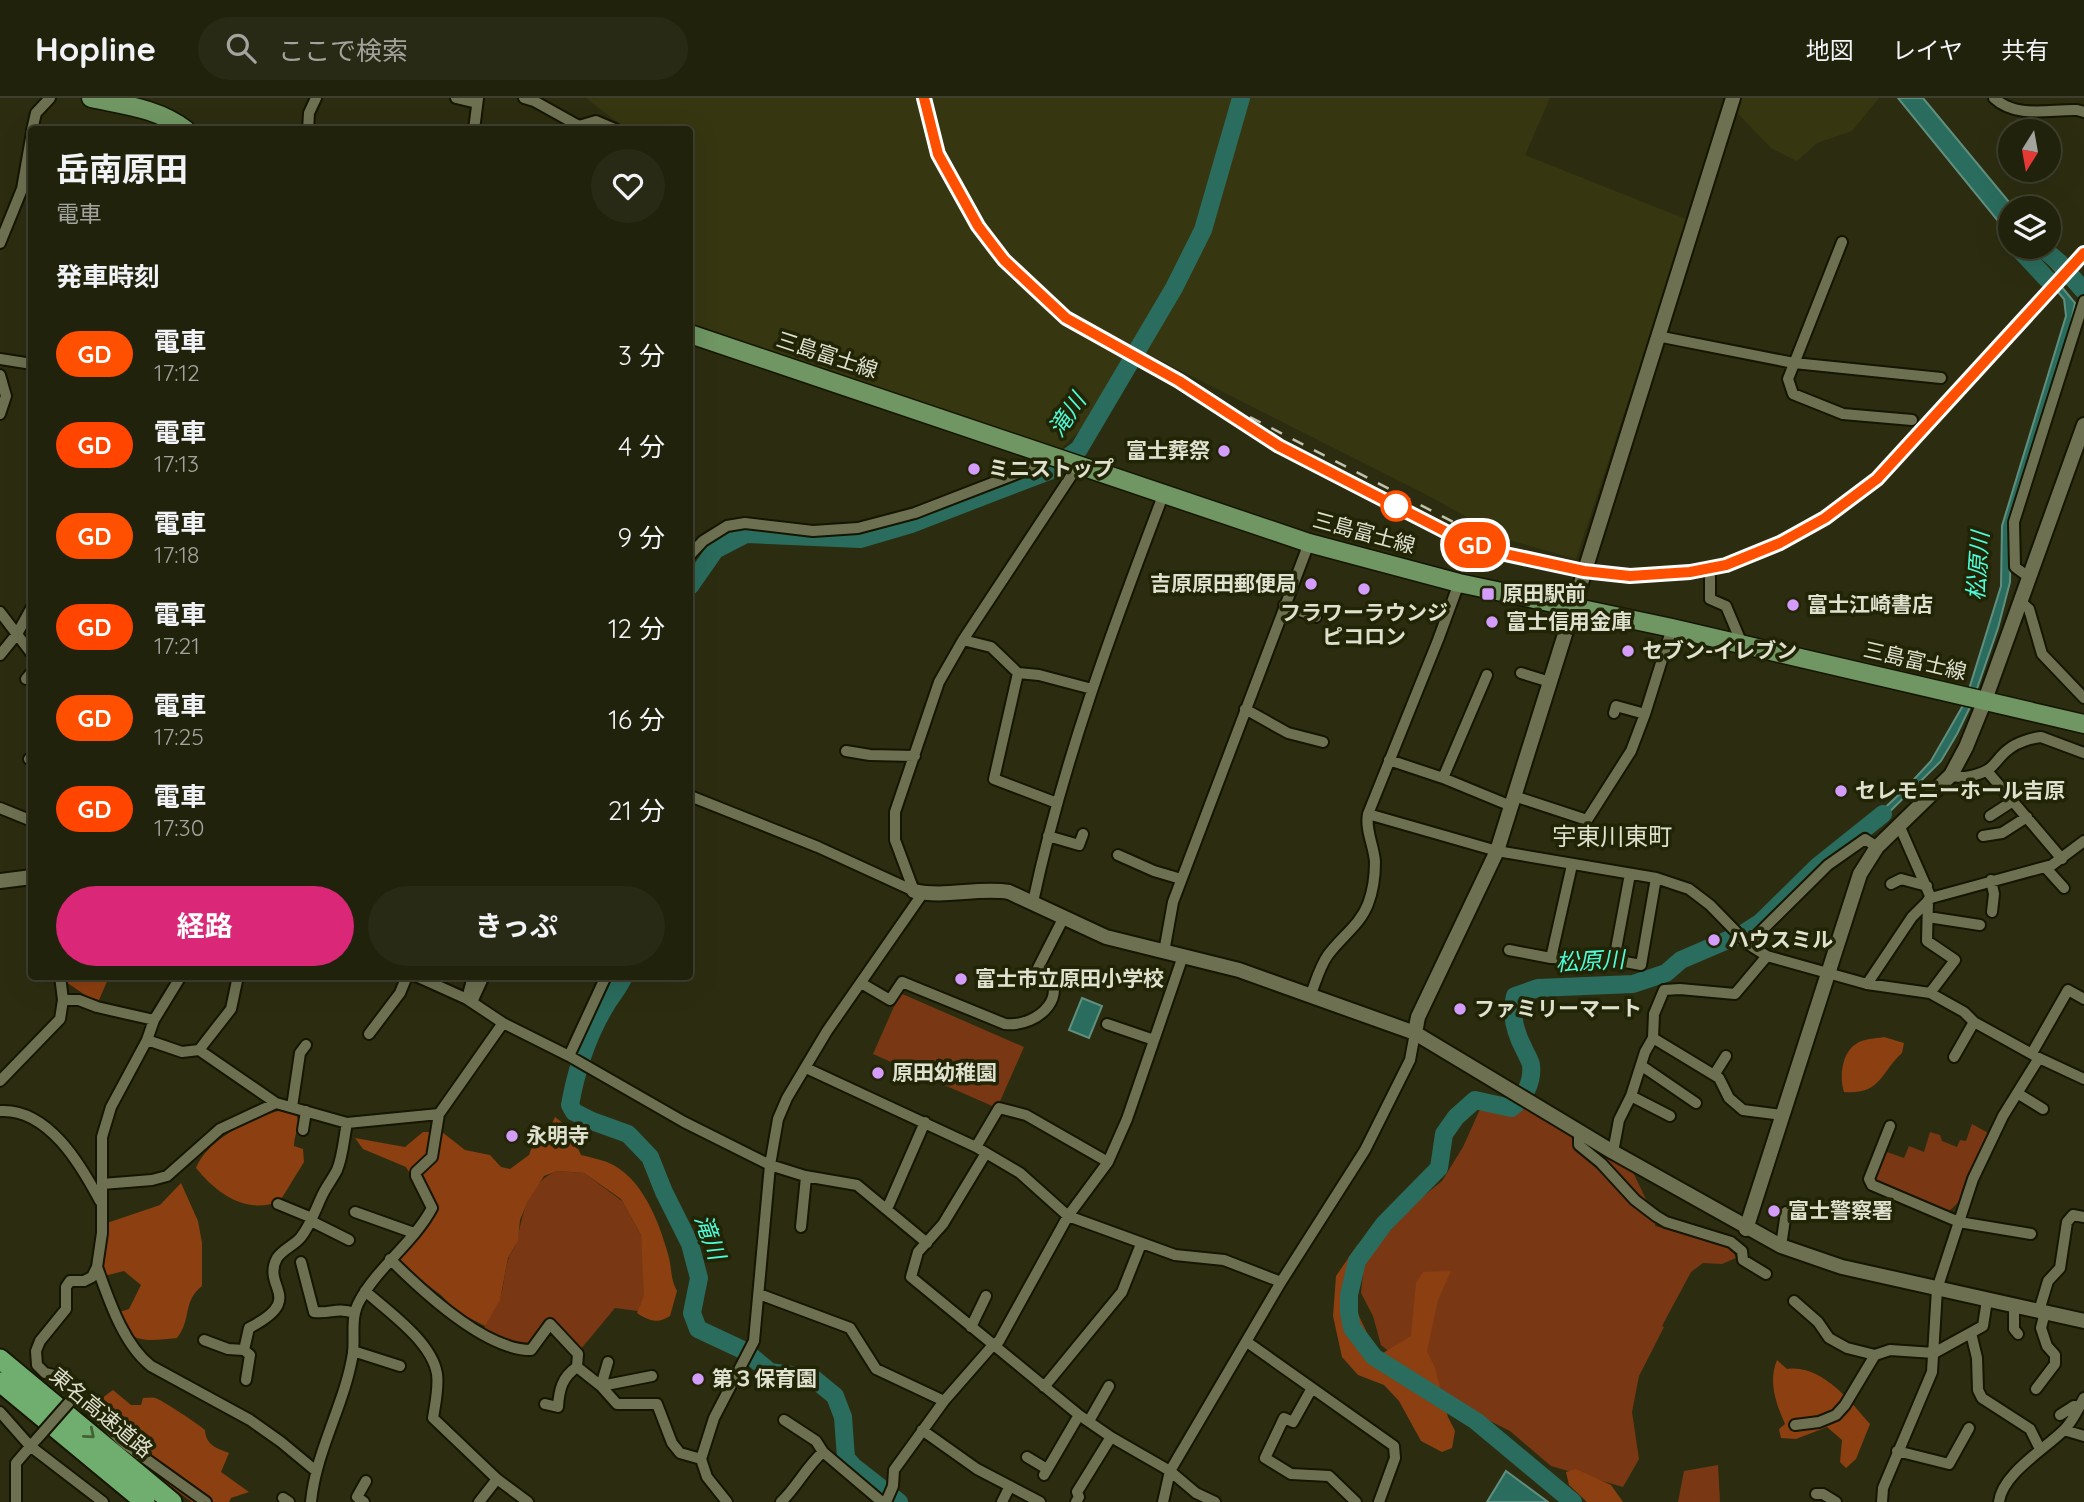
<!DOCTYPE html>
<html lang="ja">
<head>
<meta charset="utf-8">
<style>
  :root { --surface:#21220c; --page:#292a15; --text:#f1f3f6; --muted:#a2a49d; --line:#3e3f2d; --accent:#db2777 }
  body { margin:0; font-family:Quicksand,"Noto Sans JP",sans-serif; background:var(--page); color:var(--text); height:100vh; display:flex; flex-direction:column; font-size:26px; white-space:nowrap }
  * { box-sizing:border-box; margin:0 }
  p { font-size:23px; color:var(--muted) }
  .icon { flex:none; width:38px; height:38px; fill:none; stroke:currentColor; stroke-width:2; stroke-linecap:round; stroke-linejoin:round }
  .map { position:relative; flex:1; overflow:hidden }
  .drawer { position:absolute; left:28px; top:28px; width:665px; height:854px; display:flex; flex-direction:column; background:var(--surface); border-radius:7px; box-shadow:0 7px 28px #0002,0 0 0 2px var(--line) }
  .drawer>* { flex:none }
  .badge { padding:0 14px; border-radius:23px; font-size:24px; line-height:46px }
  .needle { width:46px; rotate:191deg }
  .fabs { position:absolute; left:1998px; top:21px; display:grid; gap:14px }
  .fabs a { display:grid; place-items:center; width:63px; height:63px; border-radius:50%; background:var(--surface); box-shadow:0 7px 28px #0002,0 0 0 2px var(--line); font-size:35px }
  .map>.badge { position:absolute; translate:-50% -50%; box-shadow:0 0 0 4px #fff }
  h2 { padding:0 28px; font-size:26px; line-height:63px }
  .round { display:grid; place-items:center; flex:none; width:74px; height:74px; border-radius:37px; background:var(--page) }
  .head { display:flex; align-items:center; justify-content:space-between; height:119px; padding:0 28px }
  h1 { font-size:33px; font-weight:700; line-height:52px }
  .cta { display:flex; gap:14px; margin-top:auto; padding:14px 28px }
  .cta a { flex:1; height:80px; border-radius:42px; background:var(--accent); color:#fff; font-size:28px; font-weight:700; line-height:80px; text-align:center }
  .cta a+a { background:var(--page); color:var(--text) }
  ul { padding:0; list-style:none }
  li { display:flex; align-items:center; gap:21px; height:91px; padding:0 28px }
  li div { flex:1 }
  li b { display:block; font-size:26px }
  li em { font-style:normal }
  li .badge { min-width:77px; font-weight:700; text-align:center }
  header { display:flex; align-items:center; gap:42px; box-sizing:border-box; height:98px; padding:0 35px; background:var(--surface); border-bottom:2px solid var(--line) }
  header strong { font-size:33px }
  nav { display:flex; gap:38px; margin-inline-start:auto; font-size:24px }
  .search { width:490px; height:63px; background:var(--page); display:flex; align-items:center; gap:18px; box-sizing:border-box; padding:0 24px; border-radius:38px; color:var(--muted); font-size:26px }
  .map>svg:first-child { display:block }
</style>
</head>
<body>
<header>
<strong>Hopline</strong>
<div class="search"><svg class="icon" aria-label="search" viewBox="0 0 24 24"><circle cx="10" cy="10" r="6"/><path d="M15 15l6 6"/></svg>ここで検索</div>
<nav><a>地図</a><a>レイヤ</a><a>共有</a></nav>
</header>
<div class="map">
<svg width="2084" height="1404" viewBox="0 0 2084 1404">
  <rect width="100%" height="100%" fill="#2c2d10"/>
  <path fill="#363711" d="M586 0H1550L1525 57 1688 122 1576 461 1506 441 1429 398 1136 250 1090 322 1061 351 690 225V32L626 31Z
    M1723 0H1879L1852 33 1817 45 1797 63 1771 50Z"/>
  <path fill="#793813" d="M900 895 1024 949 997 1010 873 956Z
    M1523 1002 1629 1066 1656 1122 1655 1128 1731 1148 1736 1160 1722 1166 1703 1165 1691 1174 1662 1228 1664 1229 1639 1278 1632 1314 1639 1361 1623 1389 1551 1368 1510 1333 1468 1312 1439 1293 1381 1247 1373 1218 1361 1195 1364 1164 1410 1109 1442 1083 1463 1049 1481 1009Z
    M1972 1026 1990 1036 1967 1077 1963 1100 1946 1116 1878 1087 1874 1077 1884 1053 1904 1060 1909 1048 1924 1054 1930 1034 1940 1037 1942 1043 1957 1049 1960 1042 1966 1043Z
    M557 1073 584 1075 622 1103 641 1137 646 1193 638 1213 615 1210 580 1252C571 1241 560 1219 544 1222L531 1252H524L484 1231C488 1219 497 1209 501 1197 504 1185 505 1171 509 1159 512 1153 517 1147 518 1139 523 1113 530 1083 557 1073Z
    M1718 1367 1720 1404H1678L1684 1373Z"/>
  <path fill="#8c3f10" d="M66 879V878L109 879 99 902 88 899 66 884Z
    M1884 939 1904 945 1902 955C1880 975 1881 997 1844 994 1839 979 1842 954 1856 946 1864 940 1875 941 1884 939Z
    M283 1012 297 1018C300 1028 294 1037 294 1048L303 1051 304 1064 280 1103C247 1117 217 1096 196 1070 207 1041 254 1018 283 1012Z
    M555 1019 568 1029 581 1057C589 1059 599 1061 607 1064 642 1078 659 1124 668 1156 672 1169 670 1180 677 1193L670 1218C658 1226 649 1223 637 1215L644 1197 641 1137 621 1101 584 1075 557 1073 544 1078 528 1103 520 1122 518 1143 508 1160 500 1202 485 1228 456 1213 441 1197 394 1162 420 1130 427 1104 406 1069 363 1051 355 1040 405 1049 423 1034H442L465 1052 490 1057 501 1069 510 1071 529 1057 534 1043 549 1032Z
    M181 1085 198 1123 202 1145V1188C182 1204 192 1221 177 1240 148 1243 126 1247 116 1215L129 1211 141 1187 124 1173 104 1178 97 1164 107 1125 160 1107Z
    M1358 1146 1363 1156 1349 1197 1378 1258 1411 1238 1416 1185 1423 1174 1451 1173 1438 1202 1427 1253 1435 1270 1448 1319 1455 1333 1452 1350 1442 1354 1421 1343 1399 1303 1384 1287 1358 1277 1342 1259 1333 1218 1336 1178Z
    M1777 1262 1787 1271C1821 1266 1849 1302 1870 1326L1856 1361 1846 1370 1840 1364 1842 1342 1827 1329 1796 1341 1781 1340 1779 1331 1785 1326C1776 1306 1768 1283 1777 1262Z
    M113 1292 131 1307H141L143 1300C147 1300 152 1299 155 1300 159 1300 201 1328 205 1332 206 1347 216 1350 229 1355L221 1374 249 1394 231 1400 229 1404H192L134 1361 90 1325 72 1313V1308L75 1302 90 1309Z
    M1576 1371 1611 1387 1623 1404H1587L1569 1387 1566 1374Z"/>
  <path fill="#2a6c5d" stroke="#608f7f" stroke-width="2" d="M1898 0H1923L2014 110H2011V139Z
    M2019 149H2029L2075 205 2070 230 2011 423 2010 484 1998 530 1972 605 1957 636 1941 663 1869 734 1864 729 1905 691 1931 663 1965 604 2001 488 2002 428 2066 218 2064 201Z
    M2034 149H2048L2076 181 2080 200Z
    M1082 900 1102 908 1089 940 1069 932Z
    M1506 1373 1548 1404H1487Z"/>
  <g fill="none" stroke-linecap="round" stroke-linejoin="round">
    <path stroke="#2a6c5d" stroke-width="18" d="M2017 149 2047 181
      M2041 149 2060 165 2084 193
      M690 488 715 452 746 436 860 441 911 426 1049 373 1079 351 1174 190 1203 132 1241 0
      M624 878C619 890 612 897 606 907 588 937 576 973 570 1007L574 1014 592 1023 628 1036 650 1059 664 1094 690 1146 699 1180 692 1215 698 1231 745 1253 770 1274 813 1280 835 1298 843 1319 846 1360 853 1368 899 1404
      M1573 1404 1476 1323 1374 1259 1352 1230 1349 1215V1197L1357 1163 1384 1126 1439 1070 1444 1036 1456 1019 1475 1002 1511 1010C1524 1001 1533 984 1531 967 1530 962 1526 956 1524 951 1515 934 1510 917 1515 898L1538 890 1633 886 1666 875 1681 862 1744 835 1761 824 1818 768 1883 716"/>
    <defs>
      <path id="minor" d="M456 0 477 5
        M524 0 534 3 579 28 596 23 617 32
        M1994 0C2017 21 2050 11 2077 12L2084 14
        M32 32 36 15 50 0
        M308 32 309 15 316 0
        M474 32 478 0
        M1842 144 1788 281 1793 296 1843 316 1912 322
        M0 145 22 91 32 34
        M1657 238 1794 265 1941 280
        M0 261 32 266
        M0 277 6 298 0 316
        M690 457 703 443 727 428 745 425 813 433 858 430 915 415 1039 367 1045 355
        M1710 479V501L1726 508 1742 546
        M2030 480 2015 469 2014 424 2084 203
        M2021 504 2029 511 2042 556 2084 600
        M1284 507 1316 519
        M0 514 32 556
        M963 542 991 549 1018 575 1039 577 1092 591
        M0 557 17 536 32 509
        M1018 575 994 681 1057 705
        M1521 575 1550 584
        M26 581 32 574
        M1245 611 1288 635 1323 644
        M1614 615 1616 608 1645 616
        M846 653 870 657 915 658
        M29 661 32 662
        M1389 662 1443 680 1511 708
        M1987 673 2062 761
        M1951 677C1960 682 1980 677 1989 671 1996 666 2001 656 2009 651 2016 645 2031 640 2041 639L2084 655
        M1443 680 1487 577
        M690 698 818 749 914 793
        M1514 698 1587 722 1631 653 1645 616 1672 530
        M0 710 32 723
        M1368 716 1497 753 1656 780 1689 791 1710 807 1748 846 1767 858 1867 886 1930 895 1964 914 1974 924 2039 960 2084 981
        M1990 718 2013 703
        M1899 727 1931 800
        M1048 738 1079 747 1083 736
        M1983 738 2002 735 2027 719
        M1118 757 1154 773 1181 781
        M2045 769 2064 790
        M1630 776 1614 862 1641 867 1656 780
        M1991 782 1994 796 1992 814
        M1891 786 1901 781 1927 788
        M914 793 895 742V714L939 584 963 542 1079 366
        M1928 802 1927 843 1955 862 1930 895
        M1033 804C1063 663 1113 529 1164 395
        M1928 819 1980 827
        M1748 846 1828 767 1865 741 1877 749
        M1509 852 1551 860 1572 861
        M1164 854 1173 804 1309 445
        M1551 860 1572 767
        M181 878 154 922 147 942 111 1009 102 1039V1135L97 1169 92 1179 84 1183H70L66 1189V1211L40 1243 36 1253 37 1267 45 1275 67 1280 73 1286 75 1298 125 1346 206 1404
        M416 878 467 901 503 925 569 958 684 1024 770 1067 805 1078 857 1087 927 1145
        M861 885 890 902 902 884 1005 926C1040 930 1075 892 1038 870L1064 819
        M1867 886 1912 819 1931 800 2052 767 2084 743
        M1311 896C1316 883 1320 868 1328 857 1341 839 1360 827 1368 806 1373 793 1375 777 1375 764 1374 748 1365 732 1368 716L1438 542 1459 485
        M467 901 473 878
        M63 902H79L97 909 154 922
        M472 904 484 878
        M1107 926 1154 942
        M369 936 400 895 407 878
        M1653 940 1719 980 1729 1000 1743 1012 1782 1017
        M147 942 182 954 199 952 276 1005 347 1025 439 1016
        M199 952 231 911 238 878
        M2032 955 2068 892 2084 901
        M569 958 606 878
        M1954 959 1974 924
        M1642 968 1696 1005
        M806 970 976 1049 1020 1075 1068 1118 1175 1157 1224 1162 1281 1184
        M1714 977 1726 958
        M0 983 60 921 63 902 60 878
        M2017 995 2043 1011
        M1631 998 1670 1018
        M292 1009 300 955 306 947
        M0 1013C48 1010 81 1067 100 1103
        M1890 1028 1869 1081 1872 1087 1959 1124 2031 1136
        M303 1032 306 1013
        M1579 1033V1047L1601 1065 1635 1102 1656 1118 1666 1124 1731 1144 1742 1153 1743 1162 1766 1176
        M976 1049 999 1010 1026 1017 1108 1064
        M1613 1054 1619 1022 1631 998 1645 954 1653 940 1654 916 1664 892 1680 891 1735 896 1767 858
        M986 1055 943 1126 918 1154 911 1179 1079 1317 1111 1339 1170 1373 1196 1395 1215 1404
        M102 1086 152 1082 167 1078 220 1031 276 1005
        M278 1106 312 1120
        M887 1111 925 1024
        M355 1114 414 1135
        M311 1123 349 1142
        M801 1129 806 1079
        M1781 1148 1786 1114
        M390 1161C421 1192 485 1252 531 1252L550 1226 578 1256 577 1269 601 1288 617 1306H657L672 1345 680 1355 701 1361
        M301 1164 314 1214C332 1216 335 1209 355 1215
        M97 1169C109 1202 123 1246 151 1268L250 1322 281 1344 316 1373
        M365 1193C389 1214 432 1244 437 1276 439 1290 435 1307 433 1320L497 1381 528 1404
        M759 1196 850 1230 876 1271 944 1303
        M1794 1203 1818 1224 1829 1240 1847 1250 1875 1257
        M2014 1208V1231L2018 1236
        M2039 1213 2048 1183 2060 1170 2067 1124 2073 1117 2084 1119
        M971 1229 986 1198
        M1971 1235 1977 1260 1978 1292 1982 1300 2030 1331 2040 1351
        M204 1242 228 1251 244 1252
        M1247 1244 1394 1348 1395 1360 1379 1404
        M353 1253 400 1268
        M608 1264 601 1288 652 1278
        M246 1282 250 1257 244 1252 249 1230C307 1200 261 1190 277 1160 283 1151 295 1147 301 1139 310 1128 315 1113 321 1100 325 1090 332 1082 337 1072 343 1058 344 1039 347 1025
        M1044 1289 1122 1194 1141 1146
        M1312 1290 1293 1324 1284 1320 1265 1360 1291 1376 1329 1378 1356 1404
        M2036 1291 2055 1266V1257L2047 1248 2041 1230 2045 1214
        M545 1306 558 1309C559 1292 562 1279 577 1269
        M0 1314 30 1348 103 1404
        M2060 1317 2074 1308 2079 1309
        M784 1322 816 1343 823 1354
        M1089 1323 1109 1288
        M1795 1327 1819 1324 1836 1317 1845 1307 1875 1257 1890 1252 1934 1255 1983 1228 1987 1202
        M922 1332 977 1371 1040 1404
        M2064 1332 2084 1338
        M1897 1353 1949 1366 1969 1330
        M1027 1359 1047 1371
        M1044 1377 1079 1317
        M1816 1396H1823L1836 1404
        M283 1400 289 1404
        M16 1404V1365L34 1344
        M311 1404C316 1352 345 1306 353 1255 355 1237 350 1219 360 1202 379 1168 414 1144 432 1110L416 1078V1074L432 1059 439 1016 503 925
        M364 1404 357 1399 366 1383
        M479 1404 497 1381
        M727 1404 707 1379 701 1361 714 1320 754 1243 770 1067 778 1021 787 1000 827 933 923 795
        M781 1404C797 1389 806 1369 823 1354L882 1404
        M886 1404 893 1388 894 1372 944 1303 993 1247 999 1243 1068 1118 1108 1064 1127 1021 1183 858
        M1002 1404 1010 1388
        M1076 1404 1079 1399 1077 1394 1111 1339
        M1163 1404 1170 1373 1281 1184 1365 1052 1410 962 1415 935
        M1882 1404 1883 1390 1932 1274 1937 1191 1973 1081 2003 1018 2039 960
        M1999 1404C2002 1376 2045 1351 2064 1332 2073 1323 2078 1311 2084 1300"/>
      <path id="tertiary" d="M0 783 32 779
        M914 793C945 800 978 789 1009 794L1106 839 1239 872 1415 935 1613 1054 1781 1148 1842 1169 2084 1223
        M1415 935 1418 919 1497 753 1733 0
        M1746 1131 1860 776 1877 749 1951 677 1966 649 1985 602 2084 327"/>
      <path id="primary" d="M91 0C123 7 158 10 186 32
        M690 236 1309 445 1459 485 1672 530 2084 626"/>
      <path id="motorway" d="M0 1261 172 1404
        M0 1284 145 1404"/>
    </defs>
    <use href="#minor" stroke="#151500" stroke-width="14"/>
    <use href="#tertiary" stroke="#151500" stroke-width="18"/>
    <use href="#primary" stroke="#151500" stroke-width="21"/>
    <use href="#motorway" stroke="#151500" stroke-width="23"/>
    <use href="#minor" stroke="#6e7151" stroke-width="10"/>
    <use href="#tertiary" stroke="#6e7151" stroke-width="14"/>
    <use href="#primary" stroke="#6f9663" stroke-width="18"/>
    <use href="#motorway" stroke="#70ae6f" stroke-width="19"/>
    <path stroke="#c0c1ad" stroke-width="2.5" stroke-dasharray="12 12" stroke-linecap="butt" d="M924 0 938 56 978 129 1004 162 1066 220 1179 283 1279 348 1459 441 1482 451 1584 473 1631 478 1690 474 1726 467 1780 445 1825 420 1877 381 2084 155
      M1250 319 1496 446"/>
    <defs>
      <path id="minor-bridge" d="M36 1342 73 1300"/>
    </defs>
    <use href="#minor-bridge" stroke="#151500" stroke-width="14" stroke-linecap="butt"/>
    <use href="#minor-bridge" stroke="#6e7151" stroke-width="10"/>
  </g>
  <defs><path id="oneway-chevron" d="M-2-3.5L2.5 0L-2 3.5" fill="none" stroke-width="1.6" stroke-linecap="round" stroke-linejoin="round" transform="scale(1.75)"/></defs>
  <use stroke="#456235" href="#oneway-chevron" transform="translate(90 1336) rotate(40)"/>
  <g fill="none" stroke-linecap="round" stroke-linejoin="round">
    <defs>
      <path id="line" d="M924 0 938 56 978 128 1004 162 1066 220 1179 283 1279 348 1460 441 1482 451 1584 473 1630 478 1690 474 1726 467 1780 445 1825 420 1877 381 2084 155"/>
    </defs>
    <use href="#line" stroke="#fff" stroke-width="16"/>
    <use href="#line" stroke="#ff4f00" stroke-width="10"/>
  </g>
  <g fill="#d49cfb" stroke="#222406" stroke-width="2.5">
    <circle cx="1224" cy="353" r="7"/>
    <circle cx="974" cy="371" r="7"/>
    <circle cx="1311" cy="486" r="7"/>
    <circle cx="1364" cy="491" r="7"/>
    <rect x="1481" y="489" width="14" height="14" rx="3.5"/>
    <circle cx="1793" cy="507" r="7"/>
    <circle cx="1492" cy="524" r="7"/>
    <circle cx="1628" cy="553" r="7"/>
    <circle cx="1841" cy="693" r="7"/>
    <circle cx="1714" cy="842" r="7"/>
    <circle cx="961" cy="881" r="7"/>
    <circle cx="1460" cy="911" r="7"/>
    <circle cx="878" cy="975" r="7"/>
    <circle cx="512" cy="1038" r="7"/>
    <circle cx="1774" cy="1113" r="7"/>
    <circle cx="698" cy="1281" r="7"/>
  </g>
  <circle fill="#fff" stroke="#ff4f00" stroke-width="3.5" cx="1396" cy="408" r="14"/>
  <g text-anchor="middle" stroke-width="7" stroke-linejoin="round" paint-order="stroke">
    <g font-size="21" fill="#dfe1cf" stroke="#222406">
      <text transform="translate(827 257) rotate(18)" y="7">三島富士線</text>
      <text transform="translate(1364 435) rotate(15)" y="7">三島富士線</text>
      <text transform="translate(1915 563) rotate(13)" y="7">三島富士線</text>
      <text transform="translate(101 1315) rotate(40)" y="7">東名高速道路</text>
    </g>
    <g font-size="21" font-weight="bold" fill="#dfe1cf" stroke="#222406" text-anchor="start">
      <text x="1210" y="360" text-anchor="end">富士葬祭</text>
      <text x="988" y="378">ミニストップ</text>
      <text x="1297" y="493" text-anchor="end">吉原原田郵便局</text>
      <text x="1502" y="503">原田駅前</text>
      <text x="1807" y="514">富士江崎書店</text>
      <text x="1364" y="522" text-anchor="middle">フラワーラウンジ<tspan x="1364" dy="24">ピコロン</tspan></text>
      <text x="1506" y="531">富士信用金庫</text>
      <text x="1642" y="560">セブン-イレブン</text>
      <text x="1855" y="700">セレモニーホール吉原</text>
      <text x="1728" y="849">ハウスミル</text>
      <text x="975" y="888">富士市立原田小学校</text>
      <text x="1474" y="918">ファミリーマート</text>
      <text x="892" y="982">原田幼稚園</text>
      <text x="526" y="1045">永明寺</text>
      <text x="1788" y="1120">富士警察署</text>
      <text x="712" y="1288">第３保育園</text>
    </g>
    <g font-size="23" font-style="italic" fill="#4dfcd8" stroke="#222406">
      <text transform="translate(1067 317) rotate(-56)" y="8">滝川</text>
      <text transform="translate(1978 468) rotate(-86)" y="8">松原川</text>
      <text transform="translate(1590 863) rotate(-3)" y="8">松原川</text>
      <text transform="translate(710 1139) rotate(70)" y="8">滝川</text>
    </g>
    <g font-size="24" fill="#dfe1cf" stroke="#222406">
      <text x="1612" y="747">宇東川東町</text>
    </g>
  </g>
</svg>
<div class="fabs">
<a><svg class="needle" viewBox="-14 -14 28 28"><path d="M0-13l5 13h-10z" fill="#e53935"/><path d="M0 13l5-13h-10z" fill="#a2a49d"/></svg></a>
<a><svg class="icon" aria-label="layers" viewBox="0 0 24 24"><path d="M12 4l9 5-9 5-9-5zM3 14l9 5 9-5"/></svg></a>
</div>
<b class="badge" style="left:1475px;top:447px;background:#ff4f00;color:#fff">GD</b>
<section class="drawer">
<div class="head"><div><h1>岳南原田</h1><p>電車</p></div><a class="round"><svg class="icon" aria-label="heart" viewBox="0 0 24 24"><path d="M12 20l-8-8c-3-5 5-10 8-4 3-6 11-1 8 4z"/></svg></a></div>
<h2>発車時刻</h2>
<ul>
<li><span class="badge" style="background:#ff4f00;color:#fff">GD</span><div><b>電車</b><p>17:12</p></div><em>3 分</em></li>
<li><span class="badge" style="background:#ff4500;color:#fff">GD</span><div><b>電車</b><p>17:13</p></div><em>4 分</em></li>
<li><span class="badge" style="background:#ff4f00;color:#fff">GD</span><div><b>電車</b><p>17:18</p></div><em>9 分</em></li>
<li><span class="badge" style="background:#ff4500;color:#fff">GD</span><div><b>電車</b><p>17:21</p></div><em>12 分</em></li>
<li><span class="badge" style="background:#ff4f00;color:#fff">GD</span><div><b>電車</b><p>17:25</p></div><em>16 分</em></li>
<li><span class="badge" style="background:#ff4500;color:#fff">GD</span><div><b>電車</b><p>17:30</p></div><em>21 分</em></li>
</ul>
<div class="cta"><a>経路</a><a>きっぷ</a></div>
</section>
</div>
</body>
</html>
